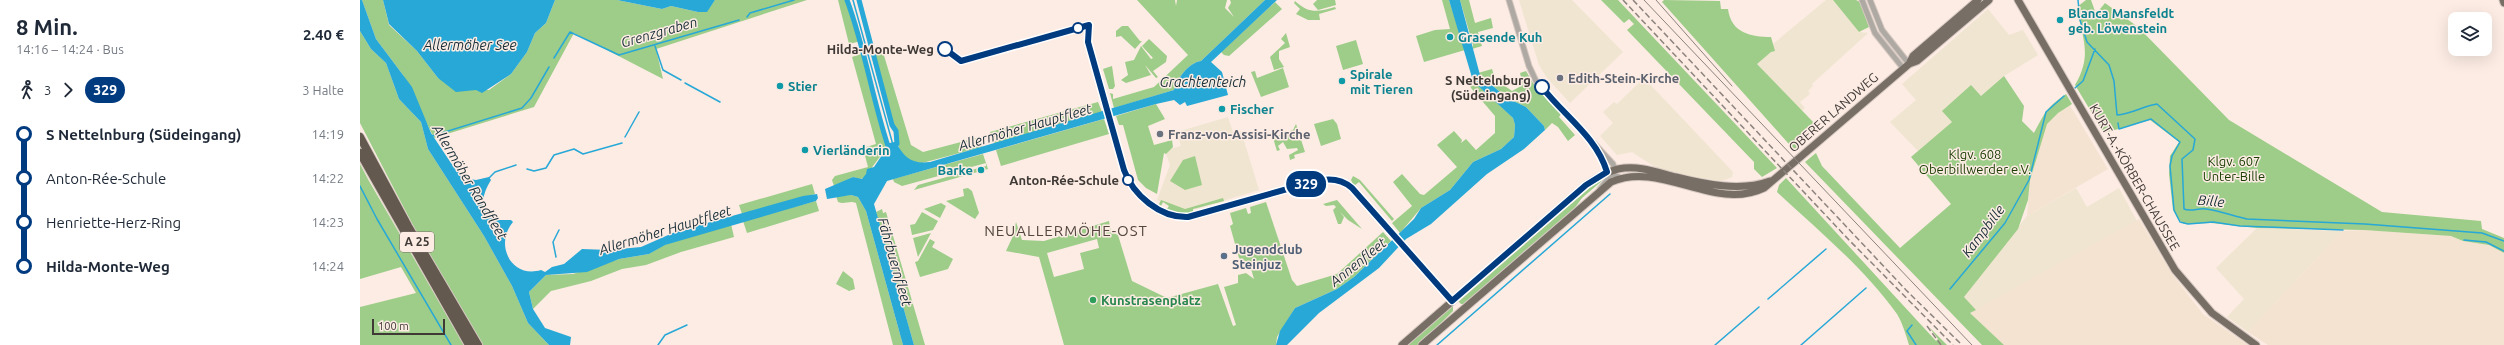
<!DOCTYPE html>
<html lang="de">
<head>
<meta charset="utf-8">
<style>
  :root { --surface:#fff; --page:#f6f6f7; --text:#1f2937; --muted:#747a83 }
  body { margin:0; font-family:Ubuntu,sans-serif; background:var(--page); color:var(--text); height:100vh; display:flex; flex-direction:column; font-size:15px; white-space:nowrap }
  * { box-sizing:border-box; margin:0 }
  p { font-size:13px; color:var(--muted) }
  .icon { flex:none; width:22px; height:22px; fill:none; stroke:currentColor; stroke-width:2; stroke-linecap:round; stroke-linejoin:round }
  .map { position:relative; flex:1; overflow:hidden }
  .details { display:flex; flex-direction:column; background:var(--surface); width:360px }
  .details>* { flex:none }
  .badge { padding:0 8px; border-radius:13px; font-size:14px; line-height:26px }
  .tools { position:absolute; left:2088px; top:12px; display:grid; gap:8px }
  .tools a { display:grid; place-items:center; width:44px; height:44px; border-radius:8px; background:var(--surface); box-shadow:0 4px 16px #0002; font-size:20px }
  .scale { position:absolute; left:12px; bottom:10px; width:73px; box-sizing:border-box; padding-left:4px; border:2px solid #403a37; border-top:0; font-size:11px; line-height:14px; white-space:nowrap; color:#403a37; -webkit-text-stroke:3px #fcece4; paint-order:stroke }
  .map>.badge { position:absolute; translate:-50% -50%; box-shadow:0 0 0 2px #fff }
  .legs { display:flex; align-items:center; gap:6px; height:44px; padding:0 16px; font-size:13px }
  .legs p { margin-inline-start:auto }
  .overview { display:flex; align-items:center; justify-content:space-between; height:68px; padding:0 16px }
  h1 { font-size:22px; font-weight:700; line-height:30px }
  ul { padding:0 16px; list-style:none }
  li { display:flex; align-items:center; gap:14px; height:44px; font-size:15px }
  li i { display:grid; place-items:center; width:6px; height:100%; margin:0 5px; background:currentColor }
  li i::after { content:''; width:10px; height:10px; margin:-5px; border:3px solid; border-radius:50%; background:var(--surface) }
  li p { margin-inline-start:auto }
  li:first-child i { background:linear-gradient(#0000 50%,currentColor 0) }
  li:last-child i { background:linear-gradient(currentColor 50%,#0000 0) }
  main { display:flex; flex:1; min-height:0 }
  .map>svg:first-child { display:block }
</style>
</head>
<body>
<main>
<section class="details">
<div class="overview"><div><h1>8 Min.</h1><p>14:16 – 14:24 · Bus</p></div><b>2.40 €</b></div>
<div class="legs"><svg class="icon" aria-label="walk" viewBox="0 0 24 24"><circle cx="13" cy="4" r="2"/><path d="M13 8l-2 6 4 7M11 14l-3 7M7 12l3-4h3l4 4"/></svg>3<svg class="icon" aria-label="forward" viewBox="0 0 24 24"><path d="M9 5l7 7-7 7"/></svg><b class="badge" style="background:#003b80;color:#fff">329</b><p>3 Halte</p></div>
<ul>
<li><i style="color:#003b80"></i><b>S Nettelnburg (Südeingang)</b><p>14:19</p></li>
<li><i style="color:#003b80"></i><span>Anton-Rée-Schule</span><p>14:22</p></li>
<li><i style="color:#003b80"></i><span>Henriette-Herz-Ring</span><p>14:23</p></li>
<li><i style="color:#003b80"></i><b>Hilda-Monte-Weg</b><p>14:24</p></li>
</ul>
</section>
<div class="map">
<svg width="2144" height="345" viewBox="0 0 2144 345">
  <rect width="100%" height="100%" fill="#fcece4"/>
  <path fill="#f0e5d0" d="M1159 0H1212L1263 52 1210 103 1187 78 1179 65Z
    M1466 0H1473L1499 32 1508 33 1452 84 1453 86 1448 91 1450 94 1440 102 1445 108 1441 111 1397 64 1411 52 1413 44Z
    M1628 9 1649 35 1663 30 1678 55 1644 76 1621 96 1611 86 1592 122 1558 151 1530 122 1556 100 1542 84Z
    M1284 78 1373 172 1372 177 1362 181 1322 176 1298 169 1272 152 1257 155 1240 136 1253 123 1243 112 1254 102 1257 104Z
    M868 117 873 133 881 131 899 190 836 209 822 210 797 200 810 165 806 154 810 149 821 146 817 132Z
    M1716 188 1727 207 1759 188 1777 221 1616 310 1603 297 1667 216Z
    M1897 228 1982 231 1888 332 1867 317 1884 299 1856 268Z"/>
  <path fill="#f4e3d1" d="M1705 97 1748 169 1667 216 1670 180 1689 113Z
    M1779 219 1812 274 1843 314 1888 345H1644L1610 313Z
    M2004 230 2091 236 2103 241 2129 245 2144 253V345H1908L1888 332 1982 231Z"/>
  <path fill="#9dcd88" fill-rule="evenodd" d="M2 0H23L29 25 57 51 78 78 116 90H129L151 74 167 52 175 33 186 23 195 0H257L302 9 311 6 338 12 347 11 355 0H447L296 49 303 79 214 33 174 107 74 138 43 75 16 39Z
    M478 0H487L501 41 489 44Z
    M777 0H815L816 6 817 0H867L865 8 874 17 868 8 871 3 870 0H905L841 61C828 63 818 78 814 90L754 108 750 93 753 94V99L794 87 828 55Z
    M957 0H975L976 5 958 10 953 4Z
    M1082 0H1089L1105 50 1064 62 1056 36 1075 30 1090 29Z
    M1100 0H1109L1115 23 1131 18 1133 28 1118 32 1122 46 1112 49 1113 45Z
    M1241 0H1258L1417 168 1402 177 1394 169V162L1267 30 1274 24 1269 19 1264 23Z
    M1304 0 1360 1 1361 9H1368C1371 33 1391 37 1411 37L1415 51 1411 52 1397 64 1458 127 1442 140 1436 152 1302 2Z
    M1473 0H1496L1500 2 1509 27 1499 32Z
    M1726 0H1731L1736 14 1745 3 1778 27 1869 120 2022 212 2121 221 2122 229 2144 238V253L2129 245 2103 241 2091 236 2004 230 1897 228 1851 223 1824 224 1818 219 1813 210 1809 174 1810 156 1819 142 1790 120 1744 133 1715 85C1733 54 1722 39 1717 7Z
    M935 1C949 14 958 12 975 7L976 9 959 14 960 20H948L936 14 940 9 934 3Z
    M915 2 922 9 869 56 864 55 861 52Z
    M762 26H768L780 41H782L775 49 761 36 756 37V31Z
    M0 31 11 49 26 63 39 99 61 122 68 149 124 236 152 286 168 323 189 345H123L58 235 0 123Z
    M926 33 930 47 919 51V59L924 67 914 70 910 57 925 43 921 39Z
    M789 39 807 56 806 62 793 71 798 77 796 78 785 65 791 75 766 83 761 80 768 75 765 62 774 60 781 46 791 59 793 58 782 46Z
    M996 40 1003 64 983 70 976 46Z
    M522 49 551 145 563 152 620 137 622 147 562 163C530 161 542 133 532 125L513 51Z
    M504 53 513 100 518 108 528 146 504 178 500 179 493 177 474 186 472 180 475 176 508 167 503 148 516 144 492 57Z
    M752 66 755 86 753 89H749L743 69Z
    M923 68 929 87 901 97 891 72 895 71 897 78Z
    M1132 69 1135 79 1152 91 1163 85 1160 73 1166 71 1173 83 1201 114 1199 117 1215 135 1208 141 1198 127 1192 123 1185 130 1184 126 1166 107 1147 98 1118 73Z
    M1644 76 1664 106 1662 121 1674 133C1686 111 1685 109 1706 94L1712 104 1698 113 1687 124 1670 180 1668 200 1658 229 1604 297 1616 310 1610 313 1644 345H1622L1445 162 1456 153 1462 166 1540 248 1591 204 1551 157 1592 122 1582 111 1611 85 1621 96Z
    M1107 78 1108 80 1112 79 1153 118 1155 125 1154 137 1141 149 1113 162 1090 190 1061 208 1040 233 1032 223 1052 206 1033 182 1042 174 1060 194 1064 195 1097 167 1077 145 1094 131 1102 140 1101 143 1106 139 1116 150 1135 133V116L1111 88 1109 82 1100 80Z
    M738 102 742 112 634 144 630 132Z
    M796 104 805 119 788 126 794 145 812 140 813 147 806 154 804 153 797 194 786 188 778 180 763 125H759L756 116Z
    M744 119 749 134 641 166 636 150Z
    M973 119 977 124 981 139 961 146 954 124Z
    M936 124 945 152 934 155 935 158 930 160 929 155 938 150 937 148 927 149 923 142 918 146 920 150 917 151 913 138H919V135L933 130Z
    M623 154 628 169 554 190 558 185 626 166V163L542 186 534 182 533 179Z
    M835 156 842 185 825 190 810 181 823 160Z
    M0 164 9 181 104 345H0V307L56 293 41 267 0 279Z
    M993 176 1000 180 1034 219 1032 221 999 182 994 186 991 180Z
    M1426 178 1576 341 1578 339 1569 327 1587 345H1549C1546 335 1542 322 1537 314 1504 268 1458 230 1417 192L1419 185Z
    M1238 180H1243L1222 198 1214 209 1106 304H1101L1098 301Z
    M452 184 455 194 382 214 379 205Z
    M608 188 612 191 619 213 615 219 586 201 604 196 603 189Z
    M491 195 498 197 506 211 543 345H533L496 203C490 200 484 205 478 202L476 196Z
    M863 198 864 201 833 209V213L820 214 807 209 809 206 803 202 801 206 799 204 801 200 825 209Z
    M977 200 1002 229 988 220 980 212 984 217 981 224H978L973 210 976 207 979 210 974 205 966 206 963 204Z
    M456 201 459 211 387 233 383 221Z
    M906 202 932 280 937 286 977 274 1023 232 1031 241 994 277 977 289 935 308 917 337 916 345H704L679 257 646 251 653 236 656 222 662 240 684 241 749 221 751 232 758 235 772 281 807 298 858 284 873 326 876 325 864 287 878 283V275L886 273 894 279 889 262 886 263 879 258 870 226 873 224 870 213 886 208 888 214 891 213 890 207ZM737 239 739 248 720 253 724 269 694 277 687 253Z
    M581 203 586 206 580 218 564 209Z
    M522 209 523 213 526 212 565 345H554L516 212Z
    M562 212 578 221 573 230 552 235 550 225 555 224Z
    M371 224 374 237 321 252 286 265 262 269 231 281 191 291 173 309 169 292 186 275 213 274 259 259 289 254 304 245Z
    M571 233 558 257 553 238Z
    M570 239 575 242 572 247 593 259 588 269 560 277 555 262 558 261Z
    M483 271 493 279 495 289 489 291 476 284Z
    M1093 305V311L1059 345H1044Z"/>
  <path fill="#27a8d7" d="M0 0H2L16 39 52 87 71 133 95 169 109 179 116 180 129 177 131 180C122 195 118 209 135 220H151L153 222C134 244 151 279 181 270L185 272 192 267 204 264 222 249 249 250 281 247 315 232 443 196 457 194 458 198 456 201 305 245 289 254 259 259 227 272 186 275 169 292 173 309 185 328 211 337 210 345H189L168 323 152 286 124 236 68 149 61 122 39 99 26 63 11 49 0 31Z
    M23 0H195L186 23 175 33 167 52 151 74 122 93 116 90 96 92 78 78 57 51 29 24Z
    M257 0H355L347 12H338L311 6 302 9Z
    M905 0H917L851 62 862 72 868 95 827 106 825 102 820 105 814 100 796 104 527 181 514 204 554 345H543L506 211 498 197 491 195 467 199 465 189 493 177 502 179 506 174 507 169 514 167 528 146 537 144C545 159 553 164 570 162L814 90C818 78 828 63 841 61Z
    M1089 0H1100L1120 75 1147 98 1166 107 1184 126 1185 130 1164 149 1127 174 1071 224 1046 239 1019 268 959 313 927 345H916L920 331 935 308 977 289 994 277 1054 219 1061 208 1090 190 1113 162 1141 149 1154 137 1155 125 1153 118 1113 81Z"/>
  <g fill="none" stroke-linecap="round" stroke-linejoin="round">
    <path stroke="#27a8d7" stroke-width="1.5" d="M493 0 533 145
      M1718 0 1720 20 1727 42 1749 65 1754 81 1757 115C1772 114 1783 106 1797 104L1835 139 1833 150 1822 159 1824 209C1831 212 1838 208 1846 209 1861 211 1873 216 1887 219L2005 224 2122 233 2144 241
      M387 17 390 13 434 0
      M295 46 303 70 321 80
      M194 58 210 32 259 55 379 20
      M325 83 360 102
      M1715 88 1723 81 1735 49
      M1758 123 1759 129 1791 119 1820 142 1812 156 1810 166 1814 210 1820 222 1828 224 1853 222 1880 226 1983 230
      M72 136 162 108 171 98 189 67
      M265 137 279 112
      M167 169 174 171 186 168 194 155 214 149 223 154 262 143
      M129 178 135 172 156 165
      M0 186 17 219 91 345
      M2104 240 2126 242 2144 251
      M196 257 193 242 199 230
      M1590 289 1645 223 1669 180 1686 112 1704 96
      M1408 299 1466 249
      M1552 325 1547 331 1556 345
      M298 345 305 335 327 325
      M1077 345 1250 194
      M1355 345 1399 307
      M1441 345 1506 288"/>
    <path stroke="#27a8d7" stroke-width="5" d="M487 0C505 48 512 98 528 146L537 144 536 131 532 125 499 0"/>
    <defs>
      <path id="minor" d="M1149 0 1169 66 1176 81 1253 164 1255 170 1240 189
        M1502 0 1515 33 1543 68
        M1510 0 1522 30 1549 64
        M1234 145 1243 160 1247 172 1261 178"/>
      <path id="major" d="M1658 0 1815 270 1852 313 1896 345
        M2143 0 2144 3
        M1549 64 1557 61 1629 0
        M1042 345 1226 185C1236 178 1246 172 1258 169 1279 165 1296 172 1316 177 1344 184 1381 192 1410 181
        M1062 345 1251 182C1301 160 1354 212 1404 188L1549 64 1553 56 1618 0"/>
      <path id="highway" d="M0 137 48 226 118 345
        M0 153 109 345"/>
    </defs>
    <use href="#minor" stroke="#d6c8c1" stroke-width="7"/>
    <use href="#major" stroke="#d6c8c1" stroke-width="9"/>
    <use href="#highway" stroke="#d6c8c1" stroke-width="10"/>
    <use href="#minor" stroke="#aea9a3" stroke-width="5"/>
    <use href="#major" stroke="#776e65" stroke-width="7"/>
    <use href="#highway" stroke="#63594e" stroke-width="8"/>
    <path stroke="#8d837e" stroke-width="1" d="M1284 0 1612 345
      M1296 0 1372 86"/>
    <path stroke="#8d837e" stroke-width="1.5" stroke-dasharray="6 3" stroke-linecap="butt" d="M1263 0 1489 240 1593 345
      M1273 0 1546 290 1602 345
      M1567 326 1581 345"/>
  </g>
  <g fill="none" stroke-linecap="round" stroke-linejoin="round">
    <defs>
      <path id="line-1" d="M585 49 601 61 729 25 728 42 764 170C773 195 800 218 828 217L956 181C969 178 982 179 992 188L1092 301 1226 185 1247 172C1236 136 1204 116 1182 87"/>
    </defs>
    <use href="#line-1" stroke="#fff" stroke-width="9"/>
    <use href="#line-1" stroke="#003b80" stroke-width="6"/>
  </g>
  <g fill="#0f9aa8" stroke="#fcece4" stroke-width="1.5">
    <circle cx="1700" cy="20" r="4"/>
    <circle cx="1090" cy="37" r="4"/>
    <circle cx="982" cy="81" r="4"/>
    <circle cx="420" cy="86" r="4"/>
    <circle cx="862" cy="109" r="4"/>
    <circle cx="445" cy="150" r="4"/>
    <circle cx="621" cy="170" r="4"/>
  </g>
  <g fill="#fff" stroke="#003b80" stroke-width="2">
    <circle cx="718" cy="28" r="5"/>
    <circle cx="585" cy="49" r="7"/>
    <circle cx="1182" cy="87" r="7"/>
    <circle cx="768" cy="180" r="5"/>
  </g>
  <g fill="#6b7280" stroke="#fcece4" stroke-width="1.5">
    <circle cx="1200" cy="78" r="4"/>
    <circle cx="800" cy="134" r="4"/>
  </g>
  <circle fill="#5c6f8a" stroke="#fcece4" stroke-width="1.5" cx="864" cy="256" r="4"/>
  <circle fill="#2e9e5b" stroke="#fcece4" stroke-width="1.5" cx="733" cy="300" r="4"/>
  <g text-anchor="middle" stroke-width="3" stroke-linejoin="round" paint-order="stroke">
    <rect fill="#fcece4" stroke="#786f6b" stroke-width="1" x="40" y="232" width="34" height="20" rx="3"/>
    <g font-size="12" font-weight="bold" fill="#403a37">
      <text x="57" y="246">A 25</text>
    </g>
    <g font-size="13" font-weight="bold" fill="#0d838f" stroke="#fcece4" text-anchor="start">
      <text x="1708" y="18">Blanca Mansfeldt<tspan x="1708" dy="15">geb. Löwenstein</tspan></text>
      <text x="1098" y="42">Grasende Kuh</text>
      <text x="990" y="79">Spirale<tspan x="990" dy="15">mit Tieren</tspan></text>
      <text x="428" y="91">Stier</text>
      <text x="870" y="114">Fischer</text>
      <text x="453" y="155">Vierländerin</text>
      <text x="613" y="175" text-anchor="end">Barke</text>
    </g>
    <g font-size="13" font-weight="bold" fill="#403a37" stroke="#fcece4" text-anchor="end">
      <text x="574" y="54">Hilda-Monte-Weg</text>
      <text x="1171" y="85">S Nettelnburg<tspan x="1171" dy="15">(Südeingang)</tspan></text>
      <text x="759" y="185">Anton-Rée-Schule</text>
    </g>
    <g font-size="13" font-weight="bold" fill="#5b616d" stroke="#fcece4" text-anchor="start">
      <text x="1208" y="83">Edith-Stein-Kirche</text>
      <text x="808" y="139">Franz-von-Assisi-Kirche</text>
    </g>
    <g font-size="13" fill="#403a37" stroke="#fcece4">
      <text transform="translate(1473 112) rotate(-41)" y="5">OBERER LANDWEG</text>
      <text transform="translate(1775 177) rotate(60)" y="5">KURT-A.-KÖRBER-CHAUSSEE</text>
    </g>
    <g font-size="13" fill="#193c02" stroke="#fcece4">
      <text x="1615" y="159">Klgv. 608<tspan x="1615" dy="15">Oberbillwerder e.V.</tspan></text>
      <text x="1874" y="166">Klgv. 607<tspan x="1874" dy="15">Unter-Bille</tspan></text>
    </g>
    <g font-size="13" font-weight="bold" fill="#4e5e75" stroke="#fcece4" text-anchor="start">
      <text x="872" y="254">Jugendclub<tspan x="872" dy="15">Steinjuz</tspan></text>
    </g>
    <g font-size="13" font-weight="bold" fill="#27864d" stroke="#fcece4" text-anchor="start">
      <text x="741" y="305">Kunstrasenplatz</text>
    </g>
    <g font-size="14" font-style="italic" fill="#1a2f38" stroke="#fcece4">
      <text transform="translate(299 32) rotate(-16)" y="5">Grenzgraben</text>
      <text x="110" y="50">Allermöher See</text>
      <text x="843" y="87">Grachtenteich</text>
      <text transform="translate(665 127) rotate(-16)" y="5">Allermöher Hauptfleet</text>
      <text transform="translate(110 182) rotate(59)" y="5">Allermöher Randfleet</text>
      <text transform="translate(1851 201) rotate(5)" y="5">Bille</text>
      <text transform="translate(305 230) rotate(-17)" y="5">Allermöher Hauptfleet</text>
      <text transform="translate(1623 231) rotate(-53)" y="5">Kampbille</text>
      <text transform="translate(535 262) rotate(74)" y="5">Fährbuernfleet</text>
      <text transform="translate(998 262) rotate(-39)" y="5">Annenfleet</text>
    </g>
    <g font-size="15" letter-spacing="1" fill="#53463f" stroke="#fcece4">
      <text x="706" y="236">NEUALLERMÖHE-OST</text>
    </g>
  </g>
</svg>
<div class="tools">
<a><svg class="icon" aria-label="layers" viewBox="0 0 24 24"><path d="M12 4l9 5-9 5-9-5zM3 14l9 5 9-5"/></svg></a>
</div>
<div class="scale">100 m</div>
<b class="badge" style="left:946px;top:184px;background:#003b80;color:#fff">329</b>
</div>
</main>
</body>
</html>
